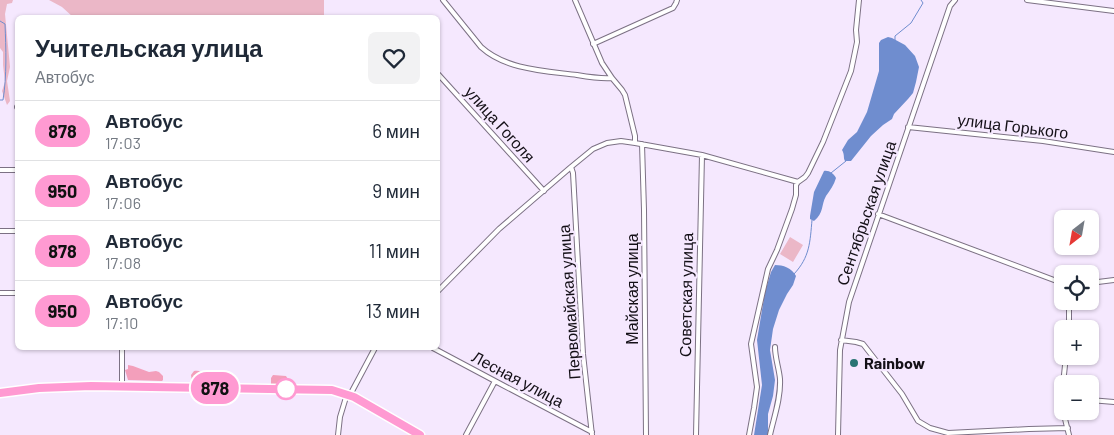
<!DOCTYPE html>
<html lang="ru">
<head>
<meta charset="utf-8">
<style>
  :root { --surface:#fff; --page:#f2f2f3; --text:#1f2937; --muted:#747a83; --line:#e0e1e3 }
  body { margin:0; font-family:Barlow,sans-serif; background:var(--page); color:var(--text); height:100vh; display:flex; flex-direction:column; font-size:19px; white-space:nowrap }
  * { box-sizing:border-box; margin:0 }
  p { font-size:16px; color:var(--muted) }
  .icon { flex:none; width:28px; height:28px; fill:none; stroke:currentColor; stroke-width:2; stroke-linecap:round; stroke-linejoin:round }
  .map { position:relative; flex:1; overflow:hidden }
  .drawer { position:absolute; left:15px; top:15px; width:425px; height:335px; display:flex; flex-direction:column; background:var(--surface); border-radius:8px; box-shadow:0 1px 4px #0004 }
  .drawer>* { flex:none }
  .badge { padding:0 10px; border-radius:16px; font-size:18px; line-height:32px }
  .needle { width:32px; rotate:211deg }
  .buttons { position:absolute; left:1054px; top:210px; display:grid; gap:10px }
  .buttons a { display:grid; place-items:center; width:45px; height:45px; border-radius:8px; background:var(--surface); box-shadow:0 1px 4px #0004; font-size:25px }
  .map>.badge { position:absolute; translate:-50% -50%; box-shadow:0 0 0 2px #fff }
  .round { display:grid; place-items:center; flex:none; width:52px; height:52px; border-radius:8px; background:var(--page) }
  .summary { display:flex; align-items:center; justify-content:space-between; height:85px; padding:0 20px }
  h1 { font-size:24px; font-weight:600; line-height:38px }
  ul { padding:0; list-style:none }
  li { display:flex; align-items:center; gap:15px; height:60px; padding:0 20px; border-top:1px solid var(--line) }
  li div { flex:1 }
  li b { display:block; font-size:19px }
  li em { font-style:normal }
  li .badge { min-width:55px; font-weight:700; text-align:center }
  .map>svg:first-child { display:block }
</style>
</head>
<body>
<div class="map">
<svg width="1114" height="435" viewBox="0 0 1114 435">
  <rect width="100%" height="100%" fill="#f5e8fe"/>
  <path fill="#ebb7c7" d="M0 0H13L12 3 7 4 5 14 10 67 7 81 10 101 7 105 2 91 5 82 3 65V52L0 48Z
    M49 0H324V17L235 18 213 16 208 18 73 17 62 7Z
    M790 237 803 245 793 262 780 254Z"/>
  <path fill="#f39fbb" d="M128 365 133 366 149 372 156 371 159 372 163 376V380L162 381 128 380 125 370 128 369Z
    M194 371C202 370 208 374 216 375L218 379V382H192L191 375Z
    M273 375 286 376 289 381V386L273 385 271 384V378Z"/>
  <path fill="#6f8dcf" d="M888 37 892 38 905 45 915 56 919 67 916 82 913 93 908 99 894 114 892 119 883 125 871 136 851 161H845C843 158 845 155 842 150L848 140 857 132 867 112 879 71V43L881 40Z
    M824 171C829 170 834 174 836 178 834 185 830 190 826 196 821 205 824 213 814 221L810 219V216L814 192Z
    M775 265C783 265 792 268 796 276L793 285 787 294 779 310 773 329 770 350 775 380 773 396 768 414V435H754L762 385 757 340 765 292 771 272Z"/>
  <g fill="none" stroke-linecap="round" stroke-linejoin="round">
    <path stroke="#6f8dcf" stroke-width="1" d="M0 21 5 24C6 48 7 76 3 100H0
      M895 41V36L911 23 923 3 921 0
      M831 173 846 161
      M794 274C810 257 810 242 812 220"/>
    <defs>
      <path id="minor" d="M443 0 481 47C506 70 546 71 577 75 589 77 601 79 612 78
        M575 0 602 63 612 78 622 90 625 95 635 136V143
        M1027 0 1114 11
        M593 44 673 8 676 3 677 0
        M438 74 544 191
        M17 107H18
        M908 127 1043 141 1114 152
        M642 144 644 210 646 435
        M571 167 573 173 583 354 592 435
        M0 170H18
        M798 182 805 177 808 173 823 142 851 71 857 42 856 30 859 0
        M878 214 1062 283
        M0 231H18
        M1090 283 1114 280
        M438 291 499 229 571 167 593 149 607 143 621 141 635 143 702 155 798 182
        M0 293H18
        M1069 329V301
        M841 340 856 342 863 344 902 394 918 421 930 428 948 433 1029 429 1068 428
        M122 348V386
        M433 348 495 381 592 432
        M1063 384 1066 356
        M1062 388 1061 402 1062 411
        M350 395 375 348
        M1090 400 1114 402
        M1063 411 1069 435
        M338 435 340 417 347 394
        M466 435 495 381
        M696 435 702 155
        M749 435 754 408 757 387 751 344 768 269 777 250 792 209 796 195V185L798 182
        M770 435C774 417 781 398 780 379 779 368 775 358 775 347
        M838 435 840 350 849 302 950 6 955 0"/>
      <path id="tertiary" d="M0 393 39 388 64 386H122L332 390 354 397 420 435"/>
    </defs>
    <use href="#minor" stroke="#7c7184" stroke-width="6"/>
    <use href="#tertiary" stroke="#7c7184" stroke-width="7"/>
    <use href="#minor" stroke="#fff" stroke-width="4"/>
    <use href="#tertiary" stroke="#fff" stroke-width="4.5"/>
  </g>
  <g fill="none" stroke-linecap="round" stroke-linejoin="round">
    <defs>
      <path id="line" d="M0 393 39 388 91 386 332 390 354 397 420 435"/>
    </defs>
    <use href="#line" stroke="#fff" stroke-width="11"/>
    <use href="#line" stroke="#ff9ad2" stroke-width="8"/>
  </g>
  <circle fill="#297473" stroke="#f5e8fe" stroke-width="2" cx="854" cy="363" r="5"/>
  <circle fill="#fff" stroke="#ff9ad2" stroke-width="2.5" cx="286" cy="389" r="10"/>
  <g text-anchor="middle" stroke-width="4.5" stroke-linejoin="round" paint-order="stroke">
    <g font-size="16" fill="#141017" stroke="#f5e8fe">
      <text transform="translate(500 124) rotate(48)" y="6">улица Гоголя</text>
      <text transform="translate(1013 126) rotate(7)" y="6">улица Горького</text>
      <text transform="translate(866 213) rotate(-71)" y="6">Сентябрьская улица</text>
      <text transform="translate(632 289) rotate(-90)" y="6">Майская улица</text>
      <text transform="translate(686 295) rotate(-89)" y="6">Советская улица</text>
      <text transform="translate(569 302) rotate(-94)" y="6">Первомайская улица</text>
      <text transform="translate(518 379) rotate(28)" y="6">Лесная улица</text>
    </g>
    <g font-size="16" font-weight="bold" fill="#141017" stroke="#f5e8fe" text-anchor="start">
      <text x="864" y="369">Rainbow</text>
    </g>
  </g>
</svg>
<div class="buttons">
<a><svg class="needle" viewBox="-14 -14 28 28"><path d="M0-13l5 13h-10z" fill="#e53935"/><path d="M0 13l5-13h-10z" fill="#747a83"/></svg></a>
<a><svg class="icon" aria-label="locate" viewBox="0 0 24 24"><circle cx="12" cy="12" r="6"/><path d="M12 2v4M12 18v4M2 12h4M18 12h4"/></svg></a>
<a>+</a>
<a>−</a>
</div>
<b class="badge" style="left:215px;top:388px;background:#ff9ad2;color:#111">878</b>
<section class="drawer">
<div class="summary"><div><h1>Учительская улица</h1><p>Автобус</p></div><a class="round"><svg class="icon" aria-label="heart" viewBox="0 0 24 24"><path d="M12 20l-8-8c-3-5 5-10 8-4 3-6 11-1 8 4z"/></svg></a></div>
<ul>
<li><span class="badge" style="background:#ff9ad2;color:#111">878</span><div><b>Автобус</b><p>17:03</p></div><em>6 мин</em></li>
<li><span class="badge" style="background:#ff9ad2;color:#111">950</span><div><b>Автобус</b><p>17:06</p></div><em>9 мин</em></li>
<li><span class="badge" style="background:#ff9ad2;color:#111">878</span><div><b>Автобус</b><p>17:08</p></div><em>11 мин</em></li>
<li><span class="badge" style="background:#ff9ad2;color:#111">950</span><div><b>Автобус</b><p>17:10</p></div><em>13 мин</em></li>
</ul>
</section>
</div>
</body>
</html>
